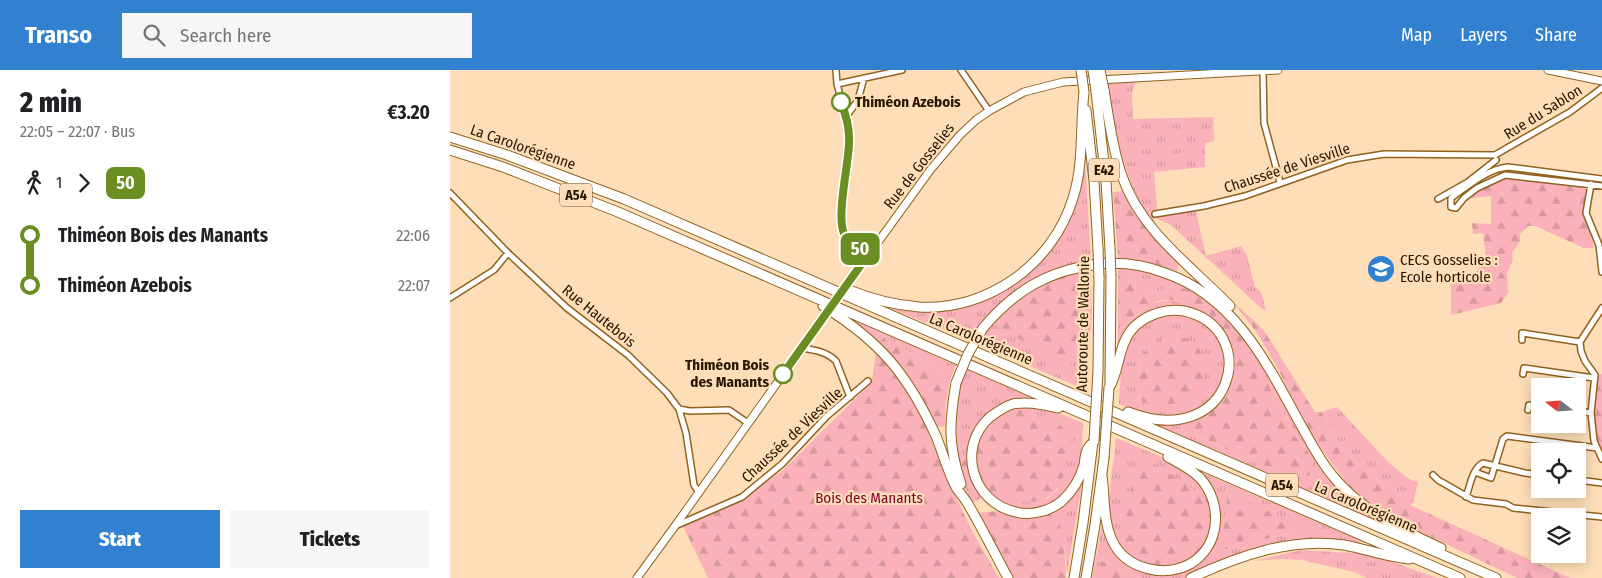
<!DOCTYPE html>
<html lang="en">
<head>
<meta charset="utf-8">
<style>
  :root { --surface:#fff; --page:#f6f6f6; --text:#202124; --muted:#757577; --accent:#3281d1 }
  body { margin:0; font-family:"Fira Sans Condensed",sans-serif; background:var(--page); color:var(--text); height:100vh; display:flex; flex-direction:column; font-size:19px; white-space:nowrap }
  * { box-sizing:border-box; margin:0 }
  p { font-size:16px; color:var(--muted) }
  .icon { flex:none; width:28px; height:28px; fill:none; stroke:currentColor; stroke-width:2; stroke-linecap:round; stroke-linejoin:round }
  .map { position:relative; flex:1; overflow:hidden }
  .details { display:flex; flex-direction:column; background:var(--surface); width:450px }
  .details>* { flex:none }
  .badge { padding:0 10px; border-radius:8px; font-size:18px; line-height:32px }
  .needle { width:32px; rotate:287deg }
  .tools { position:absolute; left:1081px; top:308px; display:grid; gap:10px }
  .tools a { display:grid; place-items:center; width:55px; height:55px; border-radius:0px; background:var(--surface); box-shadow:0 2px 12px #0003; font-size:25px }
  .map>.badge { position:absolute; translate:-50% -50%; box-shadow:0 0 0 2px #fff }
  .legs { display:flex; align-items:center; gap:8px; height:55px; padding:0 20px; font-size:16px }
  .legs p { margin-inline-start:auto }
  .overview { display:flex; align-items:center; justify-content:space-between; height:85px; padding:0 20px }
  h1 { font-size:28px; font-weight:800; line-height:38px }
  .cta { display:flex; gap:10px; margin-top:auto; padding:10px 20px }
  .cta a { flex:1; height:58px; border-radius:0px; background:var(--accent); color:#fff; font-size:20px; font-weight:800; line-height:58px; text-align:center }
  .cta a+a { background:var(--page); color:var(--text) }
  ul { padding:0 20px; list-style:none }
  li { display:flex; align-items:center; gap:18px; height:50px; font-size:19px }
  li i { display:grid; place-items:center; width:8px; height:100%; margin:0 6px; background:currentColor }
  li i::after { content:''; width:12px; height:12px; margin:-6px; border:4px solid; border-radius:50%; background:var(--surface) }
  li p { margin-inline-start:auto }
  li:first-child i { background:linear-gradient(#0000 50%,currentColor 0) }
  li:last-child i { background:linear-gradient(currentColor 50%,#0000 0) }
  header { display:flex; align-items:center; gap:30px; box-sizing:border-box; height:70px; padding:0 25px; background:var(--accent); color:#fff }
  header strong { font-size:24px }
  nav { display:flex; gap:28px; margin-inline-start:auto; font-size:18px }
  .search { width:350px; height:45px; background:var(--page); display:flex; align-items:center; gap:12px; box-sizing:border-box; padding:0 18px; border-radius:0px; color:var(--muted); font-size:19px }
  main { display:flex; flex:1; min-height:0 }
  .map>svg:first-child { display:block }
</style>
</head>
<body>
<header>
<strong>Transo</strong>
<div class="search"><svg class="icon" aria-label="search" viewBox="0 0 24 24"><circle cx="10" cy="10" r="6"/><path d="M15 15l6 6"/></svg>Search here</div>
<nav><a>Map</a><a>Layers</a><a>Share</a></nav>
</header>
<main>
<section class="details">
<div class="overview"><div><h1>2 min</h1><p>22:05 – 22:07 · Bus</p></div><b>€3.20</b></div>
<div class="legs"><svg class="icon" aria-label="walk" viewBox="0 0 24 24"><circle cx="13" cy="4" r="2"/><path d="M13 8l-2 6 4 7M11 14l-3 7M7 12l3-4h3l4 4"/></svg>1<svg class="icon" aria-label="forward" viewBox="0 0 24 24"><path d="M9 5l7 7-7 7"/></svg><b class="badge" style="background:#6b8e23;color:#fff">50</b></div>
<ul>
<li><i style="color:#6b8e23"></i><b>Thiméon Bois des Manants</b><p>22:06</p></li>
<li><i style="color:#6b8e23"></i><b>Thiméon Azebois</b><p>22:07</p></li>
</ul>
<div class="cta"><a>Start</a><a>Tickets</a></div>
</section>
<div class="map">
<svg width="1152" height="508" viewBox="0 0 1152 508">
  <defs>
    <pattern id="grass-tufts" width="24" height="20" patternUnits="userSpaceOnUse" patternTransform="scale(1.25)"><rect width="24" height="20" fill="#fab1b9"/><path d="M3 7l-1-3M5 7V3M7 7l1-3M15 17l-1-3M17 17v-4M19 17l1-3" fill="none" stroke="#d6989d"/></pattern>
    <pattern id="forest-firs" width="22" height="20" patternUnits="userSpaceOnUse" patternTransform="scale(1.25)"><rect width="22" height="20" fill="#fab1b9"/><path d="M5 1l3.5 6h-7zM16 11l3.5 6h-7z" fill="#d6989d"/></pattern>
  </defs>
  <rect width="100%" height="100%" fill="#fedeb8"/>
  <path fill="url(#grass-tufts)" fill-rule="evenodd" d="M687 9 682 23 683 49 763 47 764 71 755 73V97L704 102 707 140 699 142 703 146 706 156 688 132 664 67 657 29 659 18 657 11Z
    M634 75 641 190C589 199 548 226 519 269L436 237 437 235 471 239 550 220 613 157Z
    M746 141 756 186 791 176 797 186 805 217 811 222 816 240 812 239 721 155 704 147Z
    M679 197 698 201 743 219H736L723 216 686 230 685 206Z
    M641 198 642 241 636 320 528 274 541 253 631 242 630 200Z
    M719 230C737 232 756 236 764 254L746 242 700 243 668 283V244L675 255 700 234Z
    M385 239 415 255 506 295 500 310 436 266 429 272 413 259Z
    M713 245C723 245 734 245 744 249 771 260 783 294 769 319 767 322 765 327 763 329 752 340 728 347 713 347 698 346 682 339 669 334 672 294 669 261 713 245ZM690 286 709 338 688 329Z
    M792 262 804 280 871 396 869 414 860 421 709 356 710 353 748 347 743 364 794 388 810 395 823 397 839 406 857 380 843 364 840 352 823 330 819 310 808 298Z
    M516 299 580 327 579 329C541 332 520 351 517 390L507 391 504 369 506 329Z
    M573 336 601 340 633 353C632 374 632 398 620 417 596 451 553 444 531 414L586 431 598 428 608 419 555 341Z
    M887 337 939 393 959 409 968 412 963 433C924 408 891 386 872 342Z
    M666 368C695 381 737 392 755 420 762 430 762 442 763 454L675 484C648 445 663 411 666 368Z
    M744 399 911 471 910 475 869 471 747 502 735 508H690C677 505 664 495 650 491V508H642L653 448 656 463 686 498 697 503 710 505 732 502 769 453ZM777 423 854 458 780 479H766L777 449Z
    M633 408 617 504 614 474 600 442Z
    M851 480 920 484 987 508H917L904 502 852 490 832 489 804 491Z"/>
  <path fill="url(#forest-firs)" d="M1058 106 1133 117 1138 121 1136 143 1144 178H1134L1085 156H1078L1070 164V172L1062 183 1063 190 1057 203 1058 223 1051 233 1001 245V210L1022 207 1036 188 1033 163 1023 164 1022 153 1041 154V126L1021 128 1024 121Z
    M674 121 729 192 727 201 693 191 668 188 663 122Z
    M668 197H679L685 206 686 230 723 216 736 219H743L757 227 792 262 808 298 819 310 823 330 840 352 843 364 857 380 862 394 860 405 849 408 839 406 823 397 810 395 794 388 742 363 748 347 768 333 781 306 760 245C742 234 720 223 700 235 690 240 682 249 675 256L668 244Z
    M630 200 631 242 621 298 541 253 563 232 597 211Z
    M784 233C794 243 806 251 815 262L865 342H872C891 386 924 408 963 433L960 435 1120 508H1067L927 441 896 413 857 359 830 303 808 264Z
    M721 265C729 267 736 267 742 272 767 291 754 328 728 336 724 338 721 339 717 339 707 339 697 333 688 329L690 286 705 271Z
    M436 266 500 310 495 339V356L484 358 429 272Z
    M426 280C471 326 486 388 514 444 524 466 537 487 549 508H258L233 456 291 430 332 401 422 312Z
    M1152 304V389L1144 369 1141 343 1145 305Z
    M570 340C591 345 606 353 623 364 616 402 612 443 561 429 552 427 537 422 531 413 516 391 530 350 555 341 559 340 566 340 570 340Z
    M687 383 745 420 756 433 763 454 761 465 748 483 727 497 693 495 675 484 673 466Z
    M517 390C520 405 523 416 533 427L522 433 513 412 507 391Z
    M871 396 885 415 901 431 925 450 860 421 869 414Z
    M777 422 855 458 780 479H765L777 449Z
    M549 441 567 446 600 442 608 448 614 474 616 508H562L527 443Z
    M650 491C664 495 677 505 690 508H650Z"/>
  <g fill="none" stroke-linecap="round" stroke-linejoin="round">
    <defs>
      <path id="street" d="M386 0 387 14 396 47 400 72 391 144V157L395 165 418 185
        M511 0 539 41
        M813 1 814 53 830 112
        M387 14 452 0
        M396 47 408 30 414 8
        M1045 85 1120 42 1152 18
        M1152 109 1058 97C1037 99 1018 116 1001 128V137L1006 138 1014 128 1027 118 1055 105 1152 116
        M1141 114 1136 143 1149 175 1152 202
        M0 123 58 183 117 238 178 285 217 323 229 339 236 363 244 415 249 423
        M988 129 1018 112 1046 90
        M705 144 754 136 795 126 897 90 934 84 1045 85
        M0 228 44 200 58 183
        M1072 270V263L1130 272
        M1130 272 1131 281 1135 291 1145 305 1141 343 1144 371 1152 389
        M1130 272 1152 238
        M352 278C365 280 377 282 386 291L400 327
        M1073 304 1074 298 1144 308
        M229 339 240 341 279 340 298 353
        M1078 340 1079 335 1090 337
        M1128 341 1141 343
        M1025 402 1041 408 1053 369 1057 366 1147 378
        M983 405 988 410 1023 430 1056 434 1063 438 1152 447
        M1128 410 1152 413
        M1016 427C1020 416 1022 399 1033 393L1075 403 1090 405
        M225 456 292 427 332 394 377 346 418 311"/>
      <path id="secondary" d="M1098 0 1152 11
        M410 197 481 99 510 65 526 50 539 41 574 22 613 12 828 0
        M187 508 225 456 369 254"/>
      <path id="highway" d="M654 20C659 48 662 78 672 106 691 161 740 195 780 236
        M646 21 656 111 660 179
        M636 40 644 111 648 179
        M0 67 57 85 174 129 1046 508
        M0 80 53 97 168 142 1010 508
        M399 220C421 229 445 235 469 237 538 241 603 194 623 128 634 94 630 57 634 22
        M373 236C431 272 458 305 486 366 493 383 498 403 507 419 511 424 515 429 518 434 532 458 545 484 558 508
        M533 258C565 220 599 200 649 194 671 192 694 195 715 203 783 226 816 291 848 350 860 371 871 393 887 411 916 443 952 460 991 478
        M648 301 649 208
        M660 312 661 207
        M506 313C499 353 498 375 511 414
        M659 318C671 298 667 274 685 256 698 244 717 238 734 241 813 258 784 383 678 342
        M608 338C593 335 579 331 563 334 555 336 547 342 540 347 506 377 522 433 566 442 582 446 600 441 612 431 623 421 630 409 634 395 635 390 635 384 637 380 638 377 642 374 644 371
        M652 406C655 427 653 451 662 470 675 499 713 508 740 494 771 476 773 433 750 408 741 399 729 393 718 387
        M624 508 633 453 643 372
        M636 508 645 455 654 388
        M741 508C788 486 842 467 894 475 916 479 937 487 959 489"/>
    </defs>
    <use href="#street" stroke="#90621e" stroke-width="8"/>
    <use href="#secondary" stroke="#90621e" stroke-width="9"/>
    <use href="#highway" stroke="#90621e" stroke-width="11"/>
    <use href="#street" stroke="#fff" stroke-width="5"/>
    <use href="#secondary" stroke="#fff" stroke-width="7"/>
    <use href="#highway" stroke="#fff" stroke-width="9"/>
    <defs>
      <path id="secondary-bridge" d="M369 254 410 197"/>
      <path id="highway-bridge" d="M631 0 634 22
        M643 0 646 21
        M650 0 654 20
        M648 179 649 208
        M660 179 661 207
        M506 313 518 284 533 258
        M644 371 648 301
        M654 388 659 318"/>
    </defs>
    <use href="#secondary-bridge" stroke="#90621e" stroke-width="9" stroke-linecap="butt"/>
    <use href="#highway-bridge" stroke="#90621e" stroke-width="11" stroke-linecap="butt"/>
    <use href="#secondary-bridge" stroke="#fff" stroke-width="7"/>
    <use href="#highway-bridge" stroke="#fff" stroke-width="9"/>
  </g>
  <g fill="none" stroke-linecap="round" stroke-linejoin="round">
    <defs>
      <path id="line-1" d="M333 304 418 185C411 179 400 173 395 165 385 151 399 92 399 73 400 59 396 45 391 32"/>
    </defs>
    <use href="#line-1" stroke="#fff" stroke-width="11"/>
    <use href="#line-1" stroke="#6b8e23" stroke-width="8"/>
  </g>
  <defs>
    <symbol id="school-disc" viewBox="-11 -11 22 22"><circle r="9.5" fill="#3281d1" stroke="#fedeb8"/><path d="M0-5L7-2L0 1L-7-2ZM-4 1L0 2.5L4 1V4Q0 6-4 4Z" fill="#fff"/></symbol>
  </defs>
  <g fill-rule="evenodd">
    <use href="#school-disc" x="915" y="183" width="32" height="32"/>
  </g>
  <g fill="#fff" stroke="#6b8e23" stroke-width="2.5">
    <circle cx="391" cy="32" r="9"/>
    <circle cx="333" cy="304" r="9"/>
  </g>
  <g text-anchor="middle" stroke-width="4.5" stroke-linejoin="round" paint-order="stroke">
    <g fill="#fedeb8" stroke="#695237" stroke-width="1">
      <rect x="639" y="88.5" width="30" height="23" rx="4"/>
      <rect x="110" y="113.5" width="32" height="23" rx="4"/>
      <rect x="816" y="403.5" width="32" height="23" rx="4"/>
    </g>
    <g font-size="14" font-weight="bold" fill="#291600">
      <text x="654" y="105">E42</text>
      <text x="126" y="130">A54</text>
      <text x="832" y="420">A54</text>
    </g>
    <g font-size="15" font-weight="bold" fill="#291600" stroke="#fedeb8" text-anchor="start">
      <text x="405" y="37">Thiméon Azebois</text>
      <text x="319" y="300" text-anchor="end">Thiméon Bois<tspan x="319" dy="17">des Manants</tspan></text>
    </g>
    <g font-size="15" fill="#291600" stroke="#fedeb8">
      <text transform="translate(1093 42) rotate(-32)" y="5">Rue du Sablon</text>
      <text transform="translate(73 77) rotate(19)" y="5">La Carolorégienne</text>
      <text transform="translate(469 96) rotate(-52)" y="5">Rue de Gosselies</text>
      <text transform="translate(837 98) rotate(-18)" y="5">Chaussée de Viesville</text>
      <text transform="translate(149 246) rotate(39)" y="5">Rue Hautebois</text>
      <text transform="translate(633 254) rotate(-89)" y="5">Autoroute de Wallonie</text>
      <text transform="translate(531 269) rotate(23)" y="5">La Carolorégienne</text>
      <text transform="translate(342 365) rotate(-43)" y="5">Chaussée de Viesville</text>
      <text transform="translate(916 437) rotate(23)" y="5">La Carolorégienne</text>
    </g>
    <g font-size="15" fill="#291600" stroke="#fedeb8" text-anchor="start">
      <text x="950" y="195">CECS Gosselies :<tspan x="950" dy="17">Ecole horticole</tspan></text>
    </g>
    <g font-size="15" fill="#81032e" stroke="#fedeb8">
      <text x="419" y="433">Bois des Manants</text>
    </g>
  </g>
</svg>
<div class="tools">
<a><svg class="needle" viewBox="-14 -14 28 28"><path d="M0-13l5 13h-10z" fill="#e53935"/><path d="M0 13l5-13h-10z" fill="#757577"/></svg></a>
<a><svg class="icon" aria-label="locate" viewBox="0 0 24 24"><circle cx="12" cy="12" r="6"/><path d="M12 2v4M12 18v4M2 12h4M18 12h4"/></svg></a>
<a><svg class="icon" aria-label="layers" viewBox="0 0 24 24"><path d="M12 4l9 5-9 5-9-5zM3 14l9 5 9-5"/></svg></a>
</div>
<b class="badge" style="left:410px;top:179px;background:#6b8e23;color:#fff">50</b>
</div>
</main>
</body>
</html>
